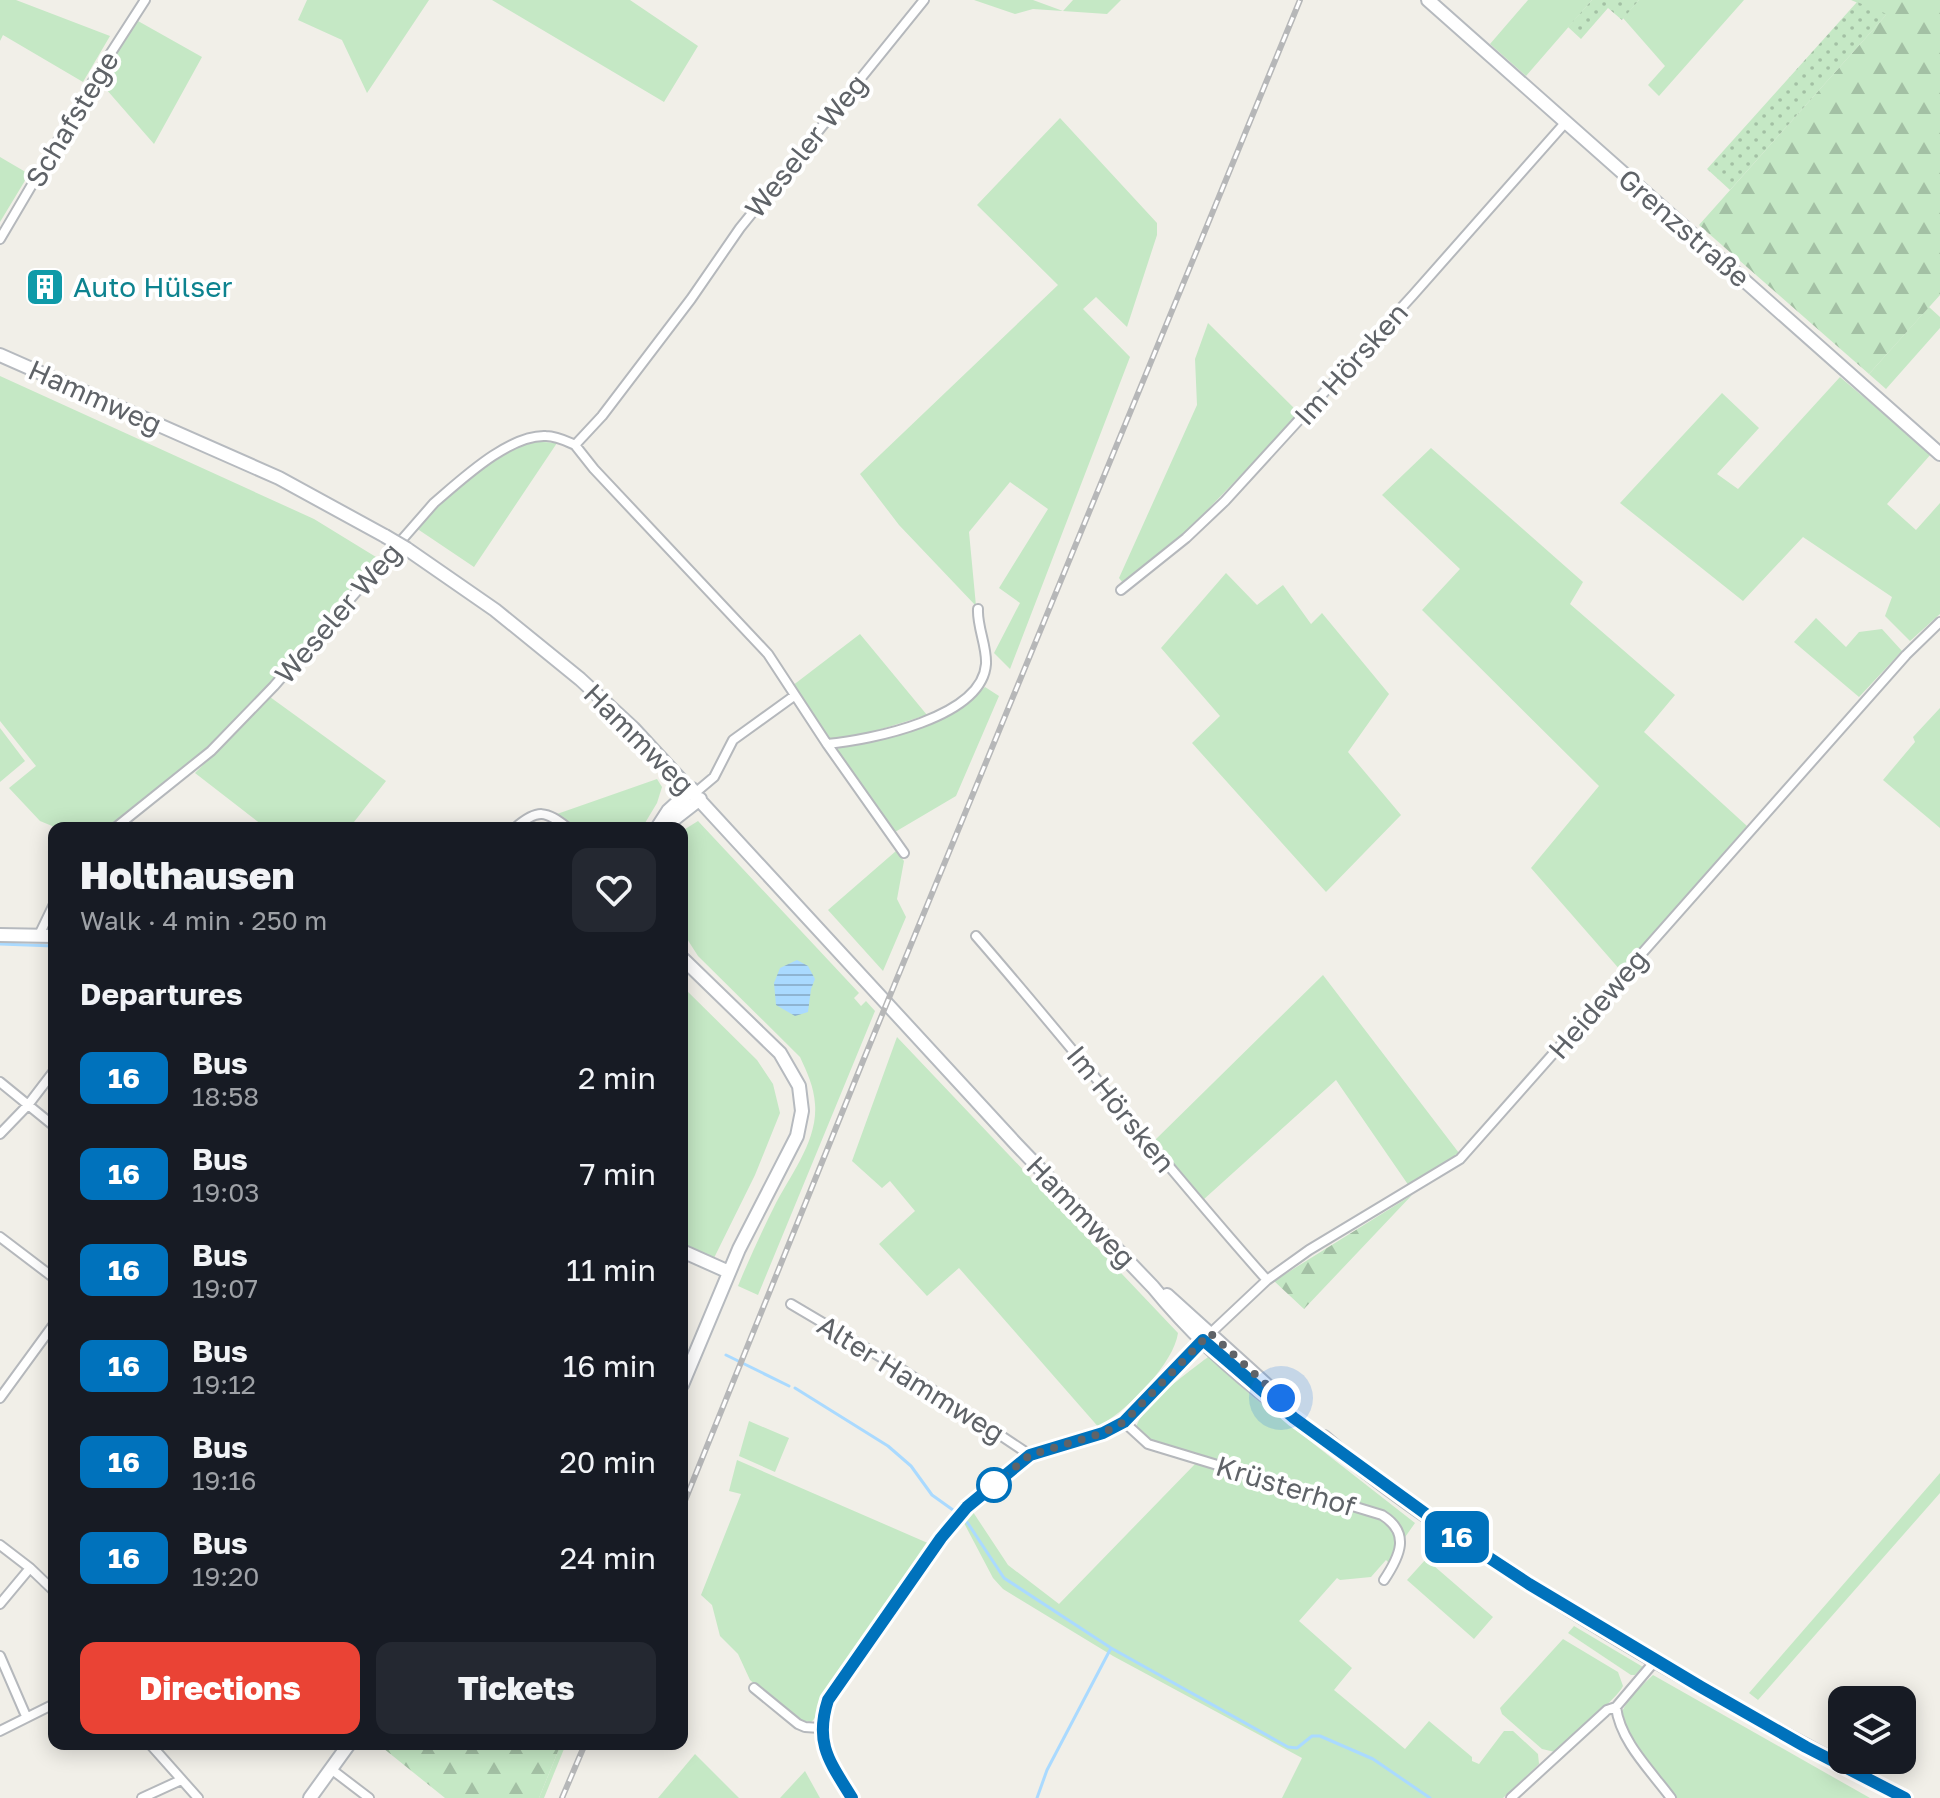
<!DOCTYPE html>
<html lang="en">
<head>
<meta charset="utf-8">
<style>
  :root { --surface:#171b24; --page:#242831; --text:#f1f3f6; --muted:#9ea1a6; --accent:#ea4335 }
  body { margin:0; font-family:"Golos Text",sans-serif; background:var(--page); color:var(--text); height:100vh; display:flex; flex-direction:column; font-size:30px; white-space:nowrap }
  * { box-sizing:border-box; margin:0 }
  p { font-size:26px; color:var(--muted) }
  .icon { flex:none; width:44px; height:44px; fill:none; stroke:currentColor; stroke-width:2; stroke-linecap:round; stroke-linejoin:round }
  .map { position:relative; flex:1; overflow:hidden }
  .details { position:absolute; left:48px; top:822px; width:640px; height:928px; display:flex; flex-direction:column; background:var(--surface); border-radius:16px; box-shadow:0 4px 20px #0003 }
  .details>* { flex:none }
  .badge { padding:0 16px; border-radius:12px; font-size:28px; line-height:52px }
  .controls { position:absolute; left:1828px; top:1686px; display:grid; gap:16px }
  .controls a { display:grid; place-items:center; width:88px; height:88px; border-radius:16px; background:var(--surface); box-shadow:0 4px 20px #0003; font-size:40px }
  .you { position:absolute; width:40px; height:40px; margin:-20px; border:6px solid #fff; border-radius:50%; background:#1a73e8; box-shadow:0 0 0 12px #1a73e833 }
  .map>.badge { position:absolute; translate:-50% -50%; box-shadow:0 0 0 4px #fff }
  h2 { padding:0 32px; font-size:30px; line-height:72px }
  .round { display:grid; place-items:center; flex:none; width:84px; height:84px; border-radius:16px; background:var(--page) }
  .summary { display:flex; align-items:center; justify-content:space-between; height:136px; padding:0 32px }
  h1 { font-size:38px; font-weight:800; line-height:60px }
  .button { display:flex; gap:16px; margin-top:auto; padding:16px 32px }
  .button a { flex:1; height:92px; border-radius:16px; background:var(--accent); color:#fff; font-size:32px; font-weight:800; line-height:92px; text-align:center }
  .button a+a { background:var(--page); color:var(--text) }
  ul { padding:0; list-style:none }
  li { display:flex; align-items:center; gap:24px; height:96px; padding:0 32px }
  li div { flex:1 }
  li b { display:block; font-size:30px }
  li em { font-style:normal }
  li .badge { min-width:88px; font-weight:700; text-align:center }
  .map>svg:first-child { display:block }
</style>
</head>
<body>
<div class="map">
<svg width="1940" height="1798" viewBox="0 0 1940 1798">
  <defs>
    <pattern id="forest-firs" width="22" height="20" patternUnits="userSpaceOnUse" patternTransform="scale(2)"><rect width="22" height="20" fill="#c5e8c5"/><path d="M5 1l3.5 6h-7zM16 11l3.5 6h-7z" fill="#a3c0a4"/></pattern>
    <pattern id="garden-dots" width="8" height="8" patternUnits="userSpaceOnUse" patternTransform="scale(2)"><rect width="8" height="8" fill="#c5e8c5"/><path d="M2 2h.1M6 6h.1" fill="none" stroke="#a3c0a4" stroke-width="1.8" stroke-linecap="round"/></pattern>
    <pattern id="water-rules" width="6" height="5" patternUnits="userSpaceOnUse" patternTransform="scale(2)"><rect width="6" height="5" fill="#aadaff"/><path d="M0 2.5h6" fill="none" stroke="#8eb4d2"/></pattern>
  </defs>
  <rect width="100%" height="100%" fill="#f1efe8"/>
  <path fill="#c5e8c5" d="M0 0H16L110 36 83 82 3 35 0 41Z
    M307 0H429L367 93 342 40 298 20Z
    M492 0H630L698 46 664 102Z
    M974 0H1033L1063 11 1073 0H1121L1107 14 1033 9 1015 14Z
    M1528 0H1592L1526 76 1490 44Z
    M1639 0H1744L1659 96 1648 85 1665 66 1623 18Z
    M138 21 202 57 154 144 99 81 123 41Z
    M1060 118 1157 223V235L1127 327 1096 297 1083 309 1130 357 1010 669 994 653 1020 603 999 588 1048 509 1010 482 969 532 976 606 899 525 860 474 1058 285 977 205Z
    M0 157 29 174 0 222Z
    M1929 307 1940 317V328L1886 389 1869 374Z
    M1208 323 1300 414 1185 533 1123 583 1119 578 1197 405 1195 359Z
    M0 376 314 519 376 557 274 680 209 747 108 828H57L40 821 9 788 36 766 0 721Z
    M1840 377 1931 454 1887 504 1916 530 1940 503V614L1910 641 1885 616 1892 597 1803 537 1743 601 1620 503 1722 393 1759 428 1717 474 1738 489Z
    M530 441 557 443 474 567 416 528C449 492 485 461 530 441Z
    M1431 448 1583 582 1570 604 1675 695 1644 732 1747 826 1621 971 1531 868 1599 786 1422 610 1460 569 1382 495Z
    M1226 573 1257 605 1283 585 1311 624 1322 613 1389 694 1348 752 1401 815 1326 892 1192 743 1220 716 1161 648Z
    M1816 618 1846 647 1859 632 1882 629 1902 651 1859 697 1794 642Z
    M860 634 927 715 862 735 830 739 792 686Z
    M985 687 999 696 956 796 895 832 836 749C889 736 946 728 985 687Z
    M270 697 386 781 354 822 360 828H266L195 773Z
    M1940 708V828L1883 780 1915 742 1913 737Z
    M0 728 25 761 0 782Z
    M657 779 662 787 657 803 642 828H575L557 814Z
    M698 821 859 993 854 998 861 1006 866 1001 875 1011 758 1295 738 1286C749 1259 761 1233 774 1207 790 1175 818 1141 815 1104 814 1087 807 1072 800 1057L698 956 682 931V831Z
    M896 851 904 861 897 899 906 917 883 971 828 910Z
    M1323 975 1459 1153 1409 1186 1336 1080 1203 1200 1153 1142Z
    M682 986 757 1060 773 1084 780 1113 755 1175 713 1260 682 1246Z
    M897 1037 1178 1333C1174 1363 1129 1408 1104 1423V1428L1101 1430 959 1268 927 1296 879 1244 915 1211 890 1181 882 1188 852 1161Z
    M1208 1357 1251 1395 1415 1523 1403 1540 1397 1523 1382 1511 1147 1439 1136 1429C1139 1407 1190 1371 1208 1357Z
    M749 1421 789 1438 775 1472 739 1456Z
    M737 1460 930 1544 831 1684C824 1694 820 1716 811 1722L799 1720 750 1680 738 1654 720 1636 712 1605 701 1595 741 1494 729 1491Z
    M1196 1463 1382 1519C1399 1531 1397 1545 1390 1564L1386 1560 1371 1577 1340 1580 1337 1578 1299 1621 1352 1668 1334 1690 1405 1749 1429 1721 1472 1757V1761L1479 1764 1504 1731H1513L1538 1754 1539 1764 1503 1798H1282L1302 1758 1113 1656 1003 1589 993 1578 964 1523 973 1512 1008 1565 1059 1604Z
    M1940 1473V1493L1758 1700 1749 1693Z
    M1426 1559 1493 1617 1474 1639 1407 1580Z
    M1574 1626 1643 1667 1635 1675H1631L1568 1633Z
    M1563 1639 1618 1672 1623 1686C1618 1698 1568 1739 1555 1752L1542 1749 1502 1714 1500 1708Z
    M1653 1675 1870 1798H1675L1625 1730 1620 1715 1630 1697Z
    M561 1744H566L544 1798H539Z
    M695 1754 739 1798H658Z
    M805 1771 820 1798H780Z"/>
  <path fill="url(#forest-firs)" d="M1851 0H1940V295L1869 374 1699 225 1886 15Z
    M1412 1195 1304 1309 1274 1281Z
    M378 1744H561L539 1798H445Z"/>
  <path fill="url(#garden-dots)" d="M1592 0H1639L1622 20 1608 8 1581 39 1568 27Z
    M1857 2 1887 14 1730 190 1707 169Z"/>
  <path fill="url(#water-rules)" d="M797 960 808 966 815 979 811 989 808 1012 795 1016 776 1005 774 983 780 968Z"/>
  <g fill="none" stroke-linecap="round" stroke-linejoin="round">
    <path stroke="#aadaff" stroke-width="3" d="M0 944 54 946
      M726 1355 789 1386
      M795 1388 888 1446 911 1466 932 1495 953 1510
      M967 1522 1004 1578 1111 1648 1288 1747 1297 1748 1312 1736H1320L1373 1759 1430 1798
      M1037 1798 1047 1770 1111 1648"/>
    <defs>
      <path id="street" d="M0 239 96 76 145 0
        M1121 590 1186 538 1225 501 1413 295 1565 123
        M827 744C870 740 982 718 986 664 987 646 977 627 978 609
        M695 793 714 777 733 740 794 696
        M115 828 211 751 274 686 434 503C460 481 509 434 546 436 557 436 566 441 575 445
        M515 828C538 808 546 811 568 828
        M904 853 827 744 768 654 594 469 575 445 602 416 691 299 740 228 924 0
        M39 935 54 904
        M976 936C1075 1050 1167 1168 1267 1280
        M0 1082 54 1126
        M0 1134 28 1105 54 1071
        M0 1237 54 1278
        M791 1304 901 1369 1030 1455
        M0 1398 54 1324
        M1124 1422 1148 1444 1382 1515C1411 1533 1400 1556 1384 1580
        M0 1545 30 1568 54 1591
        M0 1604 30 1568
        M0 1656 26 1716
        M1655 1661 1616 1707C1620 1741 1651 1771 1671 1798
        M754 1688 798 1724 805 1727 820 1728
        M0 1731 54 1704
        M150 1744 198 1798
        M331 1769 369 1798
        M142 1798 181 1780
        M852 1798 827 1754 823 1741 820 1728 828 1700 904 1589 958 1517 1030 1455 1103 1433 1124 1422 1198 1345 1267 1280 1309 1250 1460 1159 1906 655 1940 622
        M1511 1798 1607 1710 1616 1707"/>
      <path id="secondary" d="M1428 0 1940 454
        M0 355 279 478 385 536
        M407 549 495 610 580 679 633 728 1016 1144 1153 1287C1201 1346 1264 1399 1327 1441
        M657 828 668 811 692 789
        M667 828 673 820 700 799
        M0 935 54 936
        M682 958 780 1053 799 1086 802 1111 797 1136 739 1249 682 1385
        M682 1251 729 1272
        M1167 1295 1281 1398
        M1324 1437C1378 1485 1440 1526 1500 1565 1630 1651 1767 1726 1905 1798
        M310 1798 349 1744"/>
    </defs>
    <use href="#street" stroke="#b5b8bc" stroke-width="12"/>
    <use href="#secondary" stroke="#b6babf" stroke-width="16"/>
    <use href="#street" stroke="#fff" stroke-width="8"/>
    <use href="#secondary" stroke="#fff" stroke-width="12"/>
    <defs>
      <path id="rail" d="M682 1508 863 1061 1300 0
        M562 1798 585 1744"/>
    </defs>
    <use href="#rail" stroke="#b6b7b8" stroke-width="6"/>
    <use href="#rail" stroke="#fff" stroke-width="3" stroke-dasharray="9" stroke-linecap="butt"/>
    <defs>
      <path id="secondary-bridge" d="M385 536 407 549"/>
    </defs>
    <use href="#secondary-bridge" stroke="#b6babf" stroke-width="16" stroke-linecap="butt"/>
    <use href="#secondary-bridge" stroke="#fff" stroke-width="12"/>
  </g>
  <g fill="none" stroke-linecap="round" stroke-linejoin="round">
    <defs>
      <path id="line" d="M852 1798C830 1762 814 1744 828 1700L941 1538 967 1507 1030 1455 1103 1433 1124 1422 1203 1340 1294 1418 1459 1538 1529 1584 1701 1687 1806 1747 1905 1798"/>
    </defs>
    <use href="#line" stroke="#fff" stroke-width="18"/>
    <use href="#line" stroke="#0072bc" stroke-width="12"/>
    <path stroke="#5f6368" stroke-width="8" stroke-dasharray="0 14.4" d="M994 1485 1030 1455 1103 1433 1124 1422 1210 1333 1281 1398"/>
  </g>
  <defs>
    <symbol id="building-square" viewBox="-11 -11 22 22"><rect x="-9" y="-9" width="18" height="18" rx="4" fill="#0f9aa8" stroke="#fff"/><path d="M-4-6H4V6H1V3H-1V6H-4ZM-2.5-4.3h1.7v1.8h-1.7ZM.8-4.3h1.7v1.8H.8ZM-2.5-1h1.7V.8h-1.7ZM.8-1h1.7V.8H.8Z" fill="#fff"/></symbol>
  </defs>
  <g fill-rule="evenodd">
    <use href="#building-square" x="23" y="265" width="44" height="44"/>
  </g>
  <circle fill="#fff" stroke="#0072bc" stroke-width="4" cx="994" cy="1485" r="16"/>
  <g text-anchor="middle" stroke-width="8" stroke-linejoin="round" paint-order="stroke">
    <g font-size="28" fill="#5f6368" stroke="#fff">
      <text transform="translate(72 119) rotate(-59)" y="10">Schafstege</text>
      <text transform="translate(806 146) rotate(-51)" y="10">Weseler Weg</text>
      <text transform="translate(1684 228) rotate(41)" y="10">Grenzstraße</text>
      <text transform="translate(1351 364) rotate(-48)" y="10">Im Hörsken</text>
      <text transform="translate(95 397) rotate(24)" y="10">Hammweg</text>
      <text transform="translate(338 613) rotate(-49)" y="10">Weseler Weg</text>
      <text transform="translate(639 739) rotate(45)" y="10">Hammweg</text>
      <text transform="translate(1598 1004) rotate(-49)" y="10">Heideweg</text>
      <text transform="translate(1121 1109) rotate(51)" y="10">Im Hörsken</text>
      <text transform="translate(1081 1212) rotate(46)" y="10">Hammweg</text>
      <text transform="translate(911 1379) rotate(32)" y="10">Alter Hammweg</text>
      <text transform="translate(1286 1486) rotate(17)" y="10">Krüsterhof</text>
    </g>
    <g font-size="28" fill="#0d838f" stroke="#fff" text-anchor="start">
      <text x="73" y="297">Auto Hülser</text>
    </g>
  </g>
</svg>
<div class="controls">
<a><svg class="icon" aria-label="layers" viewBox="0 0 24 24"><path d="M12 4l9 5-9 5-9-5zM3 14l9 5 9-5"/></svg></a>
</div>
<div class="you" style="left:1281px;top:1398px"></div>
<b class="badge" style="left:1457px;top:1537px;background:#0072bc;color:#fff">16</b>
<section class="details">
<div class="summary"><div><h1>Holthausen</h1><p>Walk · 4 min · 250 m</p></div><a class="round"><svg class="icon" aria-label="heart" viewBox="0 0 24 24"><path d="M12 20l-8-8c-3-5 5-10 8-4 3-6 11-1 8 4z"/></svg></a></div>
<h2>Departures</h2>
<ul>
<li><span class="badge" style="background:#0072bc;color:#fff">16</span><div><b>Bus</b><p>18:58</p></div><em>2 min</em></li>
<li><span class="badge" style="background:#0072bc;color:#fff">16</span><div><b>Bus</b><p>19:03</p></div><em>7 min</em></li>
<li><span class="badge" style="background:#0072bc;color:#fff">16</span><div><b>Bus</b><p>19:07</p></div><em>11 min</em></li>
<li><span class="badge" style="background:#0072bc;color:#fff">16</span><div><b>Bus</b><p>19:12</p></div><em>16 min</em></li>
<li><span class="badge" style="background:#0072bc;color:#fff">16</span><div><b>Bus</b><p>19:16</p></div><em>20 min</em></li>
<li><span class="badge" style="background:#0072bc;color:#fff">16</span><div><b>Bus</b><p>19:20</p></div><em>24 min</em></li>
</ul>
<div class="button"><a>Directions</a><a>Tickets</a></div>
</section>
</div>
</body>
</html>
